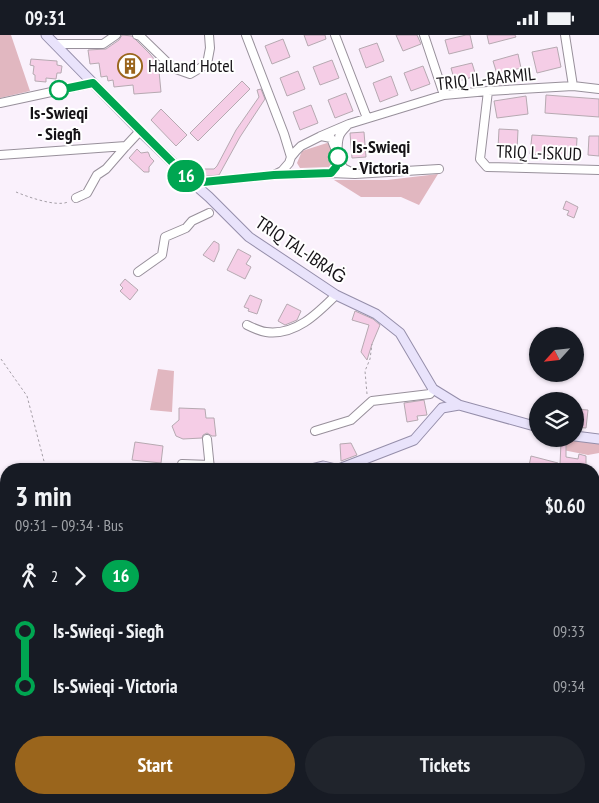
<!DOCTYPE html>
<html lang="en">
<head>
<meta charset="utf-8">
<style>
  :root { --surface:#171b24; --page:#20242c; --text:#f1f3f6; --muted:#9ea1a6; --accent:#9a651c }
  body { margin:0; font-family:"PT Sans Narrow",sans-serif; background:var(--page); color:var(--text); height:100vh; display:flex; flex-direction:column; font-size:19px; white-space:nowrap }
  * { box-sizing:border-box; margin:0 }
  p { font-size:16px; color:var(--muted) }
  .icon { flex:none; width:28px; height:28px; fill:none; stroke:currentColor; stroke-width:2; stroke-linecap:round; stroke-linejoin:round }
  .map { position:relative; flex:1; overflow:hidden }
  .drawer { position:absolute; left:0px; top:428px; width:600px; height:341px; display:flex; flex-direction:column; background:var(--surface); border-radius:20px 20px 0 0; box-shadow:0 1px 4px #0004 }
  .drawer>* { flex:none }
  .badge { padding:0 10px; border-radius:16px; font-size:18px; line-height:32px }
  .needle { width:32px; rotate:243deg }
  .tools { position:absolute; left:529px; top:292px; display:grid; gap:10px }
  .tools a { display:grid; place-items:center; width:55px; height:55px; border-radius:50%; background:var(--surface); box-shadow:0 1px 4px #0004; font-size:25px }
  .map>.badge { position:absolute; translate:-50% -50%; box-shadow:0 0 0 2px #fff }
  .legs { display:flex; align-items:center; gap:8px; height:55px; padding:0 15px; font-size:16px }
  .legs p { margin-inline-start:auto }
  .head { display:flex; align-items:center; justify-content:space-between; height:85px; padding:0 15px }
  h1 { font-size:28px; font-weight:700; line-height:38px }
  .action { display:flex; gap:10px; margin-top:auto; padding:10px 15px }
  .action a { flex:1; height:58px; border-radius:30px; background:var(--accent); color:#fff; font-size:20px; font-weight:700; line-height:58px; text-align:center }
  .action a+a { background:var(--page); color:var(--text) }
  ul { padding:0 15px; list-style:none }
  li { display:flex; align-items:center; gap:18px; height:55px; font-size:19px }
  li i { display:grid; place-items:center; width:8px; height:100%; margin:0 6px; background:currentColor }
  li i::after { content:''; width:12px; height:12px; margin:-6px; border:4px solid; border-radius:50%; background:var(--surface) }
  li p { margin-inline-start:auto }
  li:first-child i { background:linear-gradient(#0000 50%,currentColor 0) }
  li:last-child i { background:linear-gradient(currentColor 50%,#0000 0) }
  .status { display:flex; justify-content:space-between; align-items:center; height:35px; padding:0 25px; background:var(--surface); direction:ltr }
  .status svg { height:14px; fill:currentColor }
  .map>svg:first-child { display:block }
</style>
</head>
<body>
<div class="status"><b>09:31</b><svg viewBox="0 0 49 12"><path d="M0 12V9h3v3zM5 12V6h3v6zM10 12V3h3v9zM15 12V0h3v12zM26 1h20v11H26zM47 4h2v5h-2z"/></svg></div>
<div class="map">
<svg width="599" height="768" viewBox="0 0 599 768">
  <rect width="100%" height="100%" fill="#faf1fc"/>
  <path fill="#e1b7c0" d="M0 0H11L30 56 0 63Z
    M327 108 331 109V120L334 129 333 130H330V132L300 133 297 128 302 116Z
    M438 139 419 170 401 162H361L334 145H387Z
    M158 334 174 336 172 377 150 375Z
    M559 404 599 407V418L588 420 563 415V410L558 409Z
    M189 763V762L235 763 232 768H184L183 766Z"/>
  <path fill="#f5cde6" stroke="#b6a9b1" d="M122 0 132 1 149 18 162 33 159 36 161 57 134 59 133 50 114 52 113 45 108 46 107 41 101 42 99 28 90 29 88 15 106 14 119 5Z
    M304 0H325L326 4 308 11Z
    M396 0H417L421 9 403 16Z
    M466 0H470L473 13 449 19 445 5Z
    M487 0H515L516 2 489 9Z
    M283 4 290 22 272 29 265 11Z
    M377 8 384 26 366 33 359 14Z
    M557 12 561 32 537 38 532 17Z
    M518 19 521 33 497 39 493 26Z
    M31 24 57 26V30L62 31 61 38H57L56 44 46 43V47L35 46V40L33 39 34 31 30 30Z
    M332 25 339 43 320 50 313 32Z
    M472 28 476 41 455 47 451 33Z
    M423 31 430 49 411 56 404 38Z
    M298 36 305 54 287 61 280 43Z
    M391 41 398 60 380 67 373 48Z
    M242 46 250 54 198 106 190 98Z
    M261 54 265 64 240 102 219 140 198 142 197 134H214L217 131 236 95 259 62 257 55Z
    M346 58 353 76 335 83 328 65Z
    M546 60 599 64V82L545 78Z
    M526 61 528 79 497 83 494 66Z
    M311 70 318 88 300 95 293 77Z
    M161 74 187 100 176 111 151 85Z
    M499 94 518 95 517 115 498 113Z
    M364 97 366 122 352 123 350 98Z
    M532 100 577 103 576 122 530 119Z
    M589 101H599V121L588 120Z
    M137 114 141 118 148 117 149 119 150 122 154 126 149 132V137H144L129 123Z
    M566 166 578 172 574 183 567 180 569 176 563 174Z
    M214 206 219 209V215L214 227 203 220Z
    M238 214 251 221 246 229 251 232 245 244 227 235Z
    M125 244 138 255 130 265 120 256 123 253 120 250Z
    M250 260 262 265 257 279 248 276 249 274 244 272Z
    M287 269 301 276 297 285 285 290 278 286Z
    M355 276 373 284 380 290 372 309 367 325 361 317 369 290 352 285Z
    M424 365 427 380 417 381 418 385 407 387 404 368Z
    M179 373 205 374 206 383H214L216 401H212L207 398 203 400 202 403 183 404 176 401 172 391 179 385Z
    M575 374 588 375 586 393 575 392Z
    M135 407 163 411 161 428 132 425Z
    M561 407H566V422L578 424 579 419 586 421V434L560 430Z
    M351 408 357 420 341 426 340 409Z
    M531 421 558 428 556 434H539L529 431Z
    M0 649H6V674H0Z"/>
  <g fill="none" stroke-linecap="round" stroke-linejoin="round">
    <defs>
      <path id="minor" d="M137 0 140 1 173 33 190 39 207 29 210 13 209 0
        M246 0 284 99 291 122
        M335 0 367 83
        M424 0 444 60
        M565 0 573 51
        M56 9H103L116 0
        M488 56 480 124 487 132 599 135
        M0 68 93 48
        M321 101 331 103 343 133 353 138
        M0 120 126 111
        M331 138 355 139 439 134
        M276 140 331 138C342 126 335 116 339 102 340 98 343 95 346 92
        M193 148 274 140 282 136 289 128 291 122 296 116 301 111 321 101 349 89 444 60 488 56 573 51 599 54
        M76 163 87 158 97 140 106 134 126 111 140 96
        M138 237 162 220 165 202 186 193 192 186 209 178
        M247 290C253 293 259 296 266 297 295 301 317 279 336 260
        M315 396 351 385 372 366 430 359 433 354
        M207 404 210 434
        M182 429 210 430
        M594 501 596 500 599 496
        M0 502 6 501
        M0 574H6
        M495 768 497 762"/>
      <path id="major" d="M46 0 140 96 169 124 193 148 209 162 249 202 336 260 376 279 400 298 433 354 459 370 538 392
        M575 401 599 404
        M311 434 323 431 336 434
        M339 434 414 405 442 373 459 370
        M475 762 487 768"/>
    </defs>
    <use href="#minor" stroke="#98909b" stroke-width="10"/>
    <use href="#major" stroke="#958eaa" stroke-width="11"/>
    <path stroke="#a59fa7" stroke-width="1" stroke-dasharray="2.5 2.5" stroke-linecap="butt" d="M16 157C28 162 56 172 68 167
      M1 324 27 361 46 434
      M367 359 365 336 370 324 372 309
      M0 739 6 745
      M24 762 29 768
      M402 762 409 765 412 762
      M236 768 238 762
      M307 768 312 762"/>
    <use href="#minor" stroke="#fff" stroke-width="8"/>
    <use href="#major" stroke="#e9e3fb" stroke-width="9"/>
  </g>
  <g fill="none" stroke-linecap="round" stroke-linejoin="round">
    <defs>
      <path id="line-1" d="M59 55 93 48 193 148 274 140 331 138 336 132 338 122"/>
    </defs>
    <use href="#line-1" stroke="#fff" stroke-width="11"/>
    <use href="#line-1" stroke="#00a651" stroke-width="8"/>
  </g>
  <defs>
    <symbol id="building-ring" viewBox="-11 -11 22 22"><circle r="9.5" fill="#fff" stroke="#9a651c" stroke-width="1.5"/><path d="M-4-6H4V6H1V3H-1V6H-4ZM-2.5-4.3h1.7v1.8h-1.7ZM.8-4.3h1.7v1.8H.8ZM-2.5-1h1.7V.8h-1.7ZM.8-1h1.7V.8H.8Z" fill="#9a651c"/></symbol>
  </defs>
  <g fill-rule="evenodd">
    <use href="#building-ring" x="116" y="17" width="28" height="28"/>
  </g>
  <g fill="#fff" stroke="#00a651" stroke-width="2.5">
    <circle cx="59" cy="55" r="9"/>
    <circle cx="338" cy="122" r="9"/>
  </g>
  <g text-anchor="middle" stroke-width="4" stroke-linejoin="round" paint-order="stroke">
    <g font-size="18" fill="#161317" stroke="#fff" text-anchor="start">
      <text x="148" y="37">Halland Hotel</text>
    </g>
    <g font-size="18" fill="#161317" stroke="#fff">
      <text transform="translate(486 44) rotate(-6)" y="6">TRIQ IL-BARMIL</text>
      <text transform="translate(539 118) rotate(2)" y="6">TRIQ L-ISKUD</text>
      <text transform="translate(301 215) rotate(34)" y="6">TRIQ TAL-IBRAĠ</text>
    </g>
    <g font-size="18" font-weight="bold" fill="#161317" stroke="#fff">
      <text x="59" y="84">Is-Swieqi<tspan x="59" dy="21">- Siegħ</tspan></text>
      <text x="352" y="118" text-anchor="start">Is-Swieqi<tspan x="352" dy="21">- Victoria</tspan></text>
    </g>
  </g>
</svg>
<div class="tools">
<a><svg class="needle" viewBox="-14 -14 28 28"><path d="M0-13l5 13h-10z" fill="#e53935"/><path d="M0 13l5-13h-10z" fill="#9ea1a6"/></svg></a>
<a><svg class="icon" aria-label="layers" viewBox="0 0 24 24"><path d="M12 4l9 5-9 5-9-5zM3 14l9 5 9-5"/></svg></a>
</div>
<b class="badge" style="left:186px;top:141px;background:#00a651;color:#fff">16</b>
<section class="drawer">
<div class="head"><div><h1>3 min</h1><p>09:31 – 09:34 · Bus</p></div><b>$0.60</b></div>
<div class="legs"><svg class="icon" aria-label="walk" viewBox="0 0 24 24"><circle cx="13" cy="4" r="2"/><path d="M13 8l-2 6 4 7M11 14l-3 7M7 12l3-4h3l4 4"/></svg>2<svg class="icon" aria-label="forward" viewBox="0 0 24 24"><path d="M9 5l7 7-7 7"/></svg><b class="badge" style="background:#00a651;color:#fff">16</b></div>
<ul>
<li><i style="color:#00a651"></i><b>Is-Swieqi - Siegħ</b><p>09:33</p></li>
<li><i style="color:#00a651"></i><b>Is-Swieqi - Victoria</b><p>09:34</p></li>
</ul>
<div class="action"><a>Start</a><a>Tickets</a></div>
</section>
</div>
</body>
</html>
